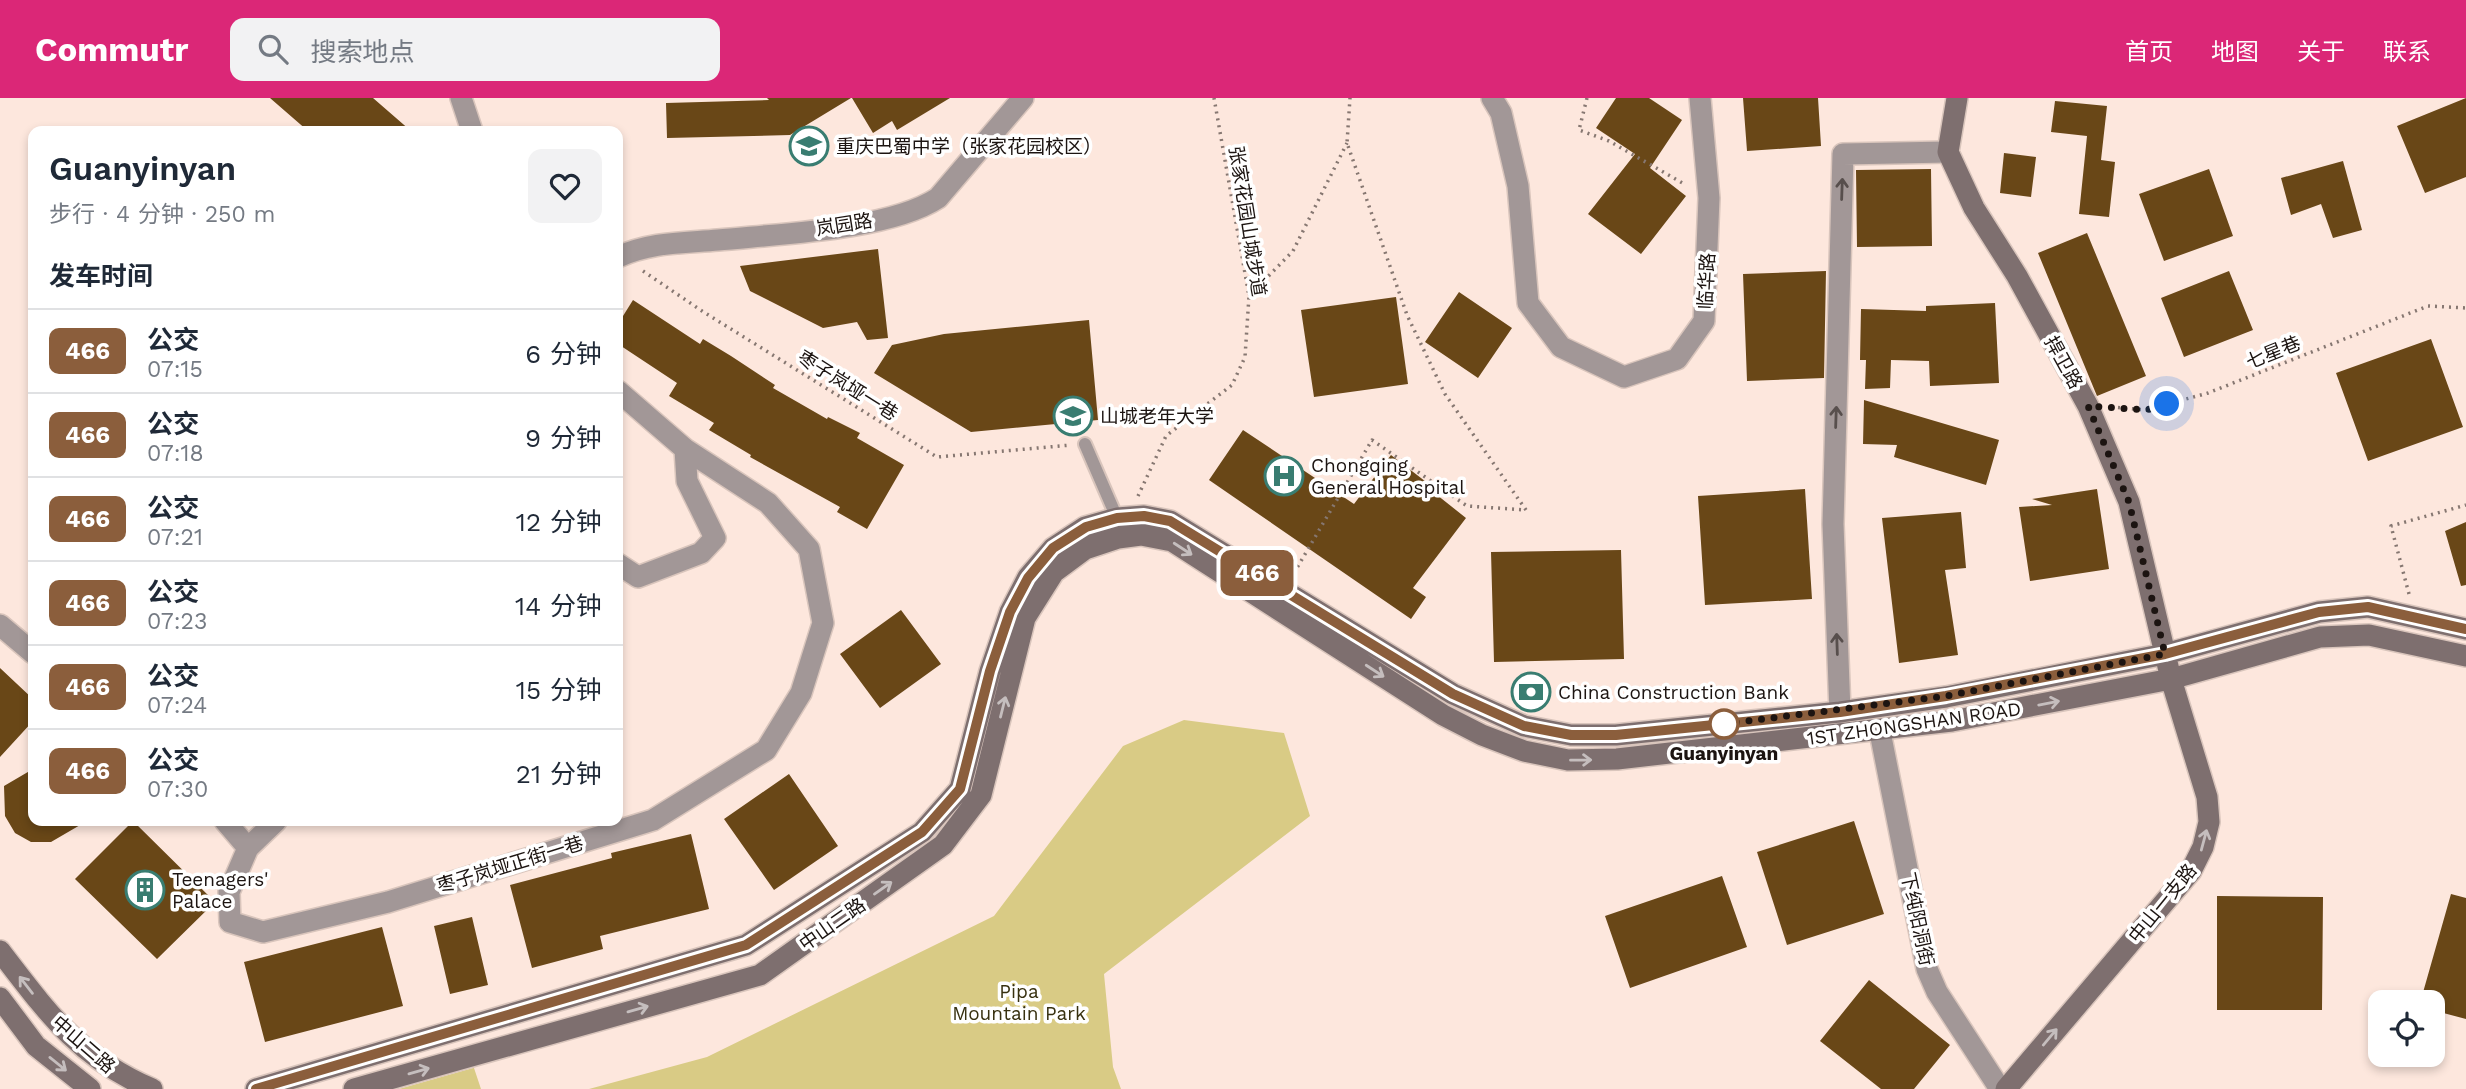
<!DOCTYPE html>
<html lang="zh">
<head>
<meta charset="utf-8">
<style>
  :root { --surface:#fff; --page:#f2f2f3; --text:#1f2937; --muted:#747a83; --line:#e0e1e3; --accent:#db2777 }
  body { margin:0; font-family:"Work Sans","Noto Sans SC",sans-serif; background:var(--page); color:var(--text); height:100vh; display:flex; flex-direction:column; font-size:26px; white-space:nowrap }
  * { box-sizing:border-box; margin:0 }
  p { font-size:23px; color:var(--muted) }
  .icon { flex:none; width:38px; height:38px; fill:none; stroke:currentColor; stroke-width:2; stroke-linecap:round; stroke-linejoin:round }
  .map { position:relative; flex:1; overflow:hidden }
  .details { position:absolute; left:28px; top:28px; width:595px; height:700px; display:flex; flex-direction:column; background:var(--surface); border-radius:14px; box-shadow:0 4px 10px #0003 }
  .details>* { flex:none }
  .badge { padding:0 14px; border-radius:10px; font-size:24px; line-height:46px }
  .buttons { position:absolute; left:2368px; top:892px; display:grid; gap:14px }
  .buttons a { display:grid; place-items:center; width:77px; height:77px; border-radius:14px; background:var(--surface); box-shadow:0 4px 10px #0003; font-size:35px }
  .you { position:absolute; width:35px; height:35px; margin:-18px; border:5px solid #fff; border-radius:50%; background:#1a73e8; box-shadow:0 0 0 10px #1a73e833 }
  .map>.badge { position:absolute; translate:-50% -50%; box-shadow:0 0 0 4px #fff }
  h2 { padding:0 21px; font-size:26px; line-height:63px }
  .round { display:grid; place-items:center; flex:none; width:74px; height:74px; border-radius:14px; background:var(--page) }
  .head { display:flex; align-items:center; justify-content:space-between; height:119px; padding:0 21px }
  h1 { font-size:33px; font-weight:600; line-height:52px }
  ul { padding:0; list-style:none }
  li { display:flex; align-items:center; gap:21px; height:84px; padding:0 21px; border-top:2px solid var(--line) }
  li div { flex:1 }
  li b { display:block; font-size:26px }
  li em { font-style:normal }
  li .badge { min-width:77px; font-weight:700; text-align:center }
  header { display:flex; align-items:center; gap:42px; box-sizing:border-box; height:98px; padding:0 35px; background:var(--accent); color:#fff }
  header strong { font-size:33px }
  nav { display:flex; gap:38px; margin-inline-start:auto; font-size:24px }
  .search { width:490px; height:63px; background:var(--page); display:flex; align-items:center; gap:18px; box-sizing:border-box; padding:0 24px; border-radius:14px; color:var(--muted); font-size:26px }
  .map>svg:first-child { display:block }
</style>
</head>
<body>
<header>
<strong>Commutr</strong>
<div class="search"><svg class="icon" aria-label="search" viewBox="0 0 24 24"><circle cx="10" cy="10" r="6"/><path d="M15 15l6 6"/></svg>搜索地点</div>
<nav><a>首页</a><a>地图</a><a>关于</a><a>联系</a></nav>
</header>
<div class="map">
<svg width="2466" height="991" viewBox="0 0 2466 991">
  <rect width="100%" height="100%" fill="#fde7dd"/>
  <path fill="#d9cb85" d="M1184 622 1284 635 1310 718 1104 876 1113 969 1121 991H589L707 959 994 818 1123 648Z
    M474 970 481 991H399L473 970Z"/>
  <path fill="#694717" d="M270 0H373L411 33H308Z
    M767 0H851L790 37 667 40 666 5 769 2Z
    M852 0H950L897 32 892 23 873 35Z
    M1616 0H1649L1682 22 1650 70 1686 98 1641 156 1588 116 1635 56 1596 30Z
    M1743 0H1818L1821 48 1747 53Z
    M2466 0V79L2425 95 2397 28Z
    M2055 3 2107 8 2101 62 2115 64 2109 119 2079 116 2087 38 2051 34Z
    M2004 55 2036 59 2031 99 2000 95Z
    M2343 63 2362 132 2333 140 2321 106 2291 117 2281 80Z
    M1931 71 1932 148 1857 149 1856 72Z
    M2209 71 2233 138 2164 163 2139 96Z
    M2087 135 2146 278 2097 298 2038 155Z
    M878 151 888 240 867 242 857 224 823 230 750 193 740 168Z
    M1826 173 1824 280 1747 283 1743 176Z
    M2229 173 2253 232 2184 259 2161 200Z
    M1459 194 1512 230 1478 280 1425 244Z
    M1396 199 1408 286 1314 299 1301 212Z
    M633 202 700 246 703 241 731 258 775 287 773 290 827 321 828 319 860 335 857 340 904 367 867 431 837 414 840 409 750 359 751 357 709 332 714 325 669 298 677 285 618 246V226Z
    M1995 205 1999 285 1930 288 1929 263 1891 262 1890 290 1865 291 1866 262H1860L1861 211 1926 213V208Z
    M1089 222 1098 322 971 334 874 275 892 247 944 236Z
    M2431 241 2463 329 2368 363 2336 275Z
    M1864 302 1999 342 1986 387 1894 359 1897 347 1863 346Z
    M1243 332 1354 406 1391 357 1434 390 1432 393 1466 420 1413 490 1426 499 1411 521 1209 382Z
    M1805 391 1812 501 1705 507 1698 398Z
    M2097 391 2109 471 2030 483 2019 409 2052 407 2032 401Z
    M1961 414 1966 470 1945 472 1958 557 1899 565 1882 420Z
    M2466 424V487L2461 488 2445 433Z
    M1621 452 1624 561 1494 564 1491 454Z
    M901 512 941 566 880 610 840 556Z
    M0 570 33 601V623L0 659Z
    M33 671V723H87L51 744H31L15 735 5 718 4 688Z
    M789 676 838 748 774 792 724 721Z
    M133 723 215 804 157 861 75 781Z
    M1854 723 1884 816 1787 847 1757 754Z
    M691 736 709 811 600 838 603 851 532 870 510 787 612 760 611 755Z
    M1722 778 1747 849 1630 890 1605 818Z
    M2451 796 2466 800V921L2432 912V905H2420Z
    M2217 798 2323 799 2322 912H2217Z
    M472 819 488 887 450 896 434 828Z
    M382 829 403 908 265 944 244 864Z
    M1869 882 1950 947 1914 991H1881L1820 943Z"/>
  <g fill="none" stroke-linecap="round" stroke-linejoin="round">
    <defs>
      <path id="lane" d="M1085 346 1117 420"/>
      <path id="street" d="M461 0 472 33
        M1492 0 1501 15 1518 88 1528 205 1561 249 1624 279 1677 261 1704 223 1709 100 1700 0
        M618 159C650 144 683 145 718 142 778 136 889 132 938 100L1023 0
        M618 466 638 479 701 455 715 440 687 383 685 351
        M0 527 33 555
        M1840 614 1833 426 1843 56 1948 54
        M1880 634 1927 871 1937 894 2000 991
        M225 723 248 750 276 723
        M248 750 229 794 230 824 263 834 388 804 653 722 766 652 801 595 823 525 809 451 768 405 685 351 618 293"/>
      <path id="secondary" d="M1957 0 1948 54 1974 110 2017 178 2088 308 2129 404 2171 581 2207 699 2209 724 2203 749 2191 773 2006 991
        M0 853C47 914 79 960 152 991
        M0 900 36 948 90 991
        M256 991 746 847 922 734 960 691 990 573 1010 514 1028 479 1053 450 1085 429 1117 420 1144 418 1170 423 1453 596 1524 628 1571 637H1616L1840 614 1946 599 2165 556 2319 514 2368 509 2466 531
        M354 991 760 877 943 747 981 697 1025 520 1054 474 1085 451 1118 440 1141 437 1172 443 1443 617 1482 637 1524 653 1568 662 1617 661 1952 623 2171 581 2320 539 2369 537 2466 558"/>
    </defs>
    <use href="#lane" stroke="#d9c5bc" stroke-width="16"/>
    <use href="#street" stroke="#d9c5bc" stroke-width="24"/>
    <use href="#secondary" stroke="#d9c5bc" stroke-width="24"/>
    <path stroke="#867771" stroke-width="3.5" stroke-dasharray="2 5" stroke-linecap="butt" d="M1587 0 1579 32 1609 43 1686 87
      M643 173 702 213 937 359 1071 347
      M1249 198 1293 153 1347 45
      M2111 309 2146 312 2208 295 2428 208 2466 210
      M1138 398 1166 338 1232 287 1245 259 1249 198 1214 0
      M1294 475 1372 342 1467 408 1526 412 1445 296 1407 217 1347 45 1350 0
      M2409 496 2391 428 2466 407"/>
    <use href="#lane" stroke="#a29797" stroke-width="12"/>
    <use href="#street" stroke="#a29797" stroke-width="21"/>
    <use href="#secondary" stroke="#7e6f6f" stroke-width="21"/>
  </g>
  <defs><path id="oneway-shaft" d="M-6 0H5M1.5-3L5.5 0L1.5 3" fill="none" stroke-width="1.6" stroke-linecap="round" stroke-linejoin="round" transform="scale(1.75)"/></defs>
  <g stroke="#584f4d">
    <use href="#oneway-shaft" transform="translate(1842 91) rotate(-88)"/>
    <use href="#oneway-shaft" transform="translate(1836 319) rotate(-88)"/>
    <use href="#oneway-shaft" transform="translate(1837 546) rotate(-92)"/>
  </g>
  <g stroke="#c5bebe">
    <use href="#oneway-shaft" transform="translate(1183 451) rotate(33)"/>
    <use href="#oneway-shaft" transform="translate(1375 573) rotate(33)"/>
    <use href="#oneway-shaft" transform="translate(2049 605) rotate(-11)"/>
    <use href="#oneway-shaft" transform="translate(1003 609) rotate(-76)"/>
    <use href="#oneway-shaft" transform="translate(1581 662) rotate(-1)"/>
    <use href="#oneway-shaft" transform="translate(2204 742) rotate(-75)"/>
    <use href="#oneway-shaft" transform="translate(883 790) rotate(-35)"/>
    <use href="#oneway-shaft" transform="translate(26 887) rotate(-128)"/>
    <use href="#oneway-shaft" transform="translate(638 911) rotate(-16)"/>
    <use href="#oneway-shaft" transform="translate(2050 939) rotate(-50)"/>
    <use href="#oneway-shaft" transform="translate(58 966) rotate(39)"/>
    <use href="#oneway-shaft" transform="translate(419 973) rotate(-16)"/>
  </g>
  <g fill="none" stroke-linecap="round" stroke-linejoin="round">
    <defs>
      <path id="line" d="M256 991 746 847 922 734 960 691 990 573 1010 514 1028 480 1053 450 1086 429 1117 420 1144 418 1170 423 1453 596 1524 628 1571 637H1616L1840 614 1946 598 2165 556 2319 514 2368 509 2466 531"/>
    </defs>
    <use href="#line" stroke="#fff" stroke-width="16"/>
    <use href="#line" stroke="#8b5e3c" stroke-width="10"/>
    <path stroke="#1c1411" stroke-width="7" stroke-dasharray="0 12.6" d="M1724 626 1946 598 2165 556 2129 404 2088 308 2146 312 2167 306"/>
  </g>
  <defs>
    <symbol id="school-ring" viewBox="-11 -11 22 22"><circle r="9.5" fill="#fff" stroke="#397d71" stroke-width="1.5"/><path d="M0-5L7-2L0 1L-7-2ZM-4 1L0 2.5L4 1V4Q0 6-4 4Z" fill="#397d71"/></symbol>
    <symbol id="university-ring" viewBox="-11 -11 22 22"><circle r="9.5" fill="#fff" stroke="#397d71" stroke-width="1.5"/><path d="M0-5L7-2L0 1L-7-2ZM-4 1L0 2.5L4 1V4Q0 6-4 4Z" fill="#397d71"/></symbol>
    <symbol id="hospital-ring" viewBox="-11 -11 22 22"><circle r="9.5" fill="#fff" stroke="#397d71" stroke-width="1.5"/><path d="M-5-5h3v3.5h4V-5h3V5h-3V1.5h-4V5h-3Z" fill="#397d71"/></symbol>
    <symbol id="bank-ring" viewBox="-11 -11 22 22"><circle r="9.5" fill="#fff" stroke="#397d71" stroke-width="1.5"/><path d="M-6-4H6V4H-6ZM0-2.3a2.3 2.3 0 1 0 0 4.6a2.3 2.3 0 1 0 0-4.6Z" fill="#397d71"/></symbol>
    <symbol id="building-ring" viewBox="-11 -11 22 22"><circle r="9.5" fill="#fff" stroke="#397d71" stroke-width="1.5"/><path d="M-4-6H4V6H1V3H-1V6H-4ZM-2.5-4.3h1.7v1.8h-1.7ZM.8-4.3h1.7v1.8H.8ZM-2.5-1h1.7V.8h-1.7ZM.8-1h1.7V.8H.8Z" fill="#397d71"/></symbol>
  </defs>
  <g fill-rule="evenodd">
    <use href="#school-ring" x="787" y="26" width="44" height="44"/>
    <use href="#university-ring" x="1051" y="296" width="44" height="44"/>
    <use href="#hospital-ring" x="1262" y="356" width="44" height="44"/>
    <use href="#bank-ring" x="1509" y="572" width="44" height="44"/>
    <use href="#building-ring" x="123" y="770" width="44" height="44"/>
  </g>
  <circle fill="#fff" stroke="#8b5e3c" stroke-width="3.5" cx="1724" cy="626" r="14"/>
  <g text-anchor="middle" stroke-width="7" stroke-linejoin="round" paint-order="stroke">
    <g font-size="19" fill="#1c1411" stroke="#fff" text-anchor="start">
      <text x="836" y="55">重庆巴蜀中学（张家花园校区）</text>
      <text x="1100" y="325">山城老年大学</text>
      <text x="1311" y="374">Chongqing<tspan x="1311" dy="22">General Hospital</tspan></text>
      <text x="1558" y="601">China Construction Bank</text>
      <text x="172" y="788">Teenagers'<tspan x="172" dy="22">Palace</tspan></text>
    </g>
    <g font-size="19" fill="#1c1411" stroke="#fff">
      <text transform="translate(1248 123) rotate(81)" y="7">张家花园山城步道</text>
      <text transform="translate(844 126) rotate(-9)" y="7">岚园路</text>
      <text transform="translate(1706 183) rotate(-87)" y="7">临华路</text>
      <text transform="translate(2273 254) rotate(-22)" y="7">七星巷</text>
      <text transform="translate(2064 264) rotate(61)" y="7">捍卫路</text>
      <text transform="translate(848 287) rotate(32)" y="7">枣子岚垭一巷</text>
      <text transform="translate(1914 625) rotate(-8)" y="7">1ST ZHONGSHAN ROAD</text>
      <text transform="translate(510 766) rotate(-17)" y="7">枣子岚垭正街一巷</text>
      <text transform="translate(2162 805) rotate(-51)" y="7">中山一支路</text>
      <text transform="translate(1918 821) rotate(78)" y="7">下纯阳洞街</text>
      <text transform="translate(832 826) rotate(-35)" y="7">中山二路</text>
      <text transform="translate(84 946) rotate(41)" y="7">中山二路</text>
    </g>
    <g font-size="19" font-weight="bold" fill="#1c1411" stroke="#fff">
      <text x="1724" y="662">Guanyinyan</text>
    </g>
    <g font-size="19" fill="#383110" stroke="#fff">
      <text x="1019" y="900">Pipa<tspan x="1019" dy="22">Mountain Park</tspan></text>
    </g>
  </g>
</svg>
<div class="buttons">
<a><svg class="icon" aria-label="locate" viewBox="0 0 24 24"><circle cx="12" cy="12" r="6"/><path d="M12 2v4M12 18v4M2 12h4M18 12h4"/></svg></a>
</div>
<div class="you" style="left:2167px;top:306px"></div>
<b class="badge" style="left:1257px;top:475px;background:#8b5e3c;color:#fff">466</b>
<section class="details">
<div class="head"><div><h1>Guanyinyan</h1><p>步行 · 4 分钟 · 250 m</p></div><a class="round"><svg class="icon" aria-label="heart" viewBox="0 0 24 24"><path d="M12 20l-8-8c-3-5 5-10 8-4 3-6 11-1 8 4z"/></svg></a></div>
<h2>发车时间</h2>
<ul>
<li><span class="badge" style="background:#8b5e3c;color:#fff">466</span><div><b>公交</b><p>07:15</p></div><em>6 分钟</em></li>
<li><span class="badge" style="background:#8b5e3c;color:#fff">466</span><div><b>公交</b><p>07:18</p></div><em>9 分钟</em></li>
<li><span class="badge" style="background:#8b5e3c;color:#fff">466</span><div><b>公交</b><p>07:21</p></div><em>12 分钟</em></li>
<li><span class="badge" style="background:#8b5e3c;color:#fff">466</span><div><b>公交</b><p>07:23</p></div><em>14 分钟</em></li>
<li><span class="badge" style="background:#8b5e3c;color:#fff">466</span><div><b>公交</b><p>07:24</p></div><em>15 分钟</em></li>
<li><span class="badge" style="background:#8b5e3c;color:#fff">466</span><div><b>公交</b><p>07:30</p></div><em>21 分钟</em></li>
</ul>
</section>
</div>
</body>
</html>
